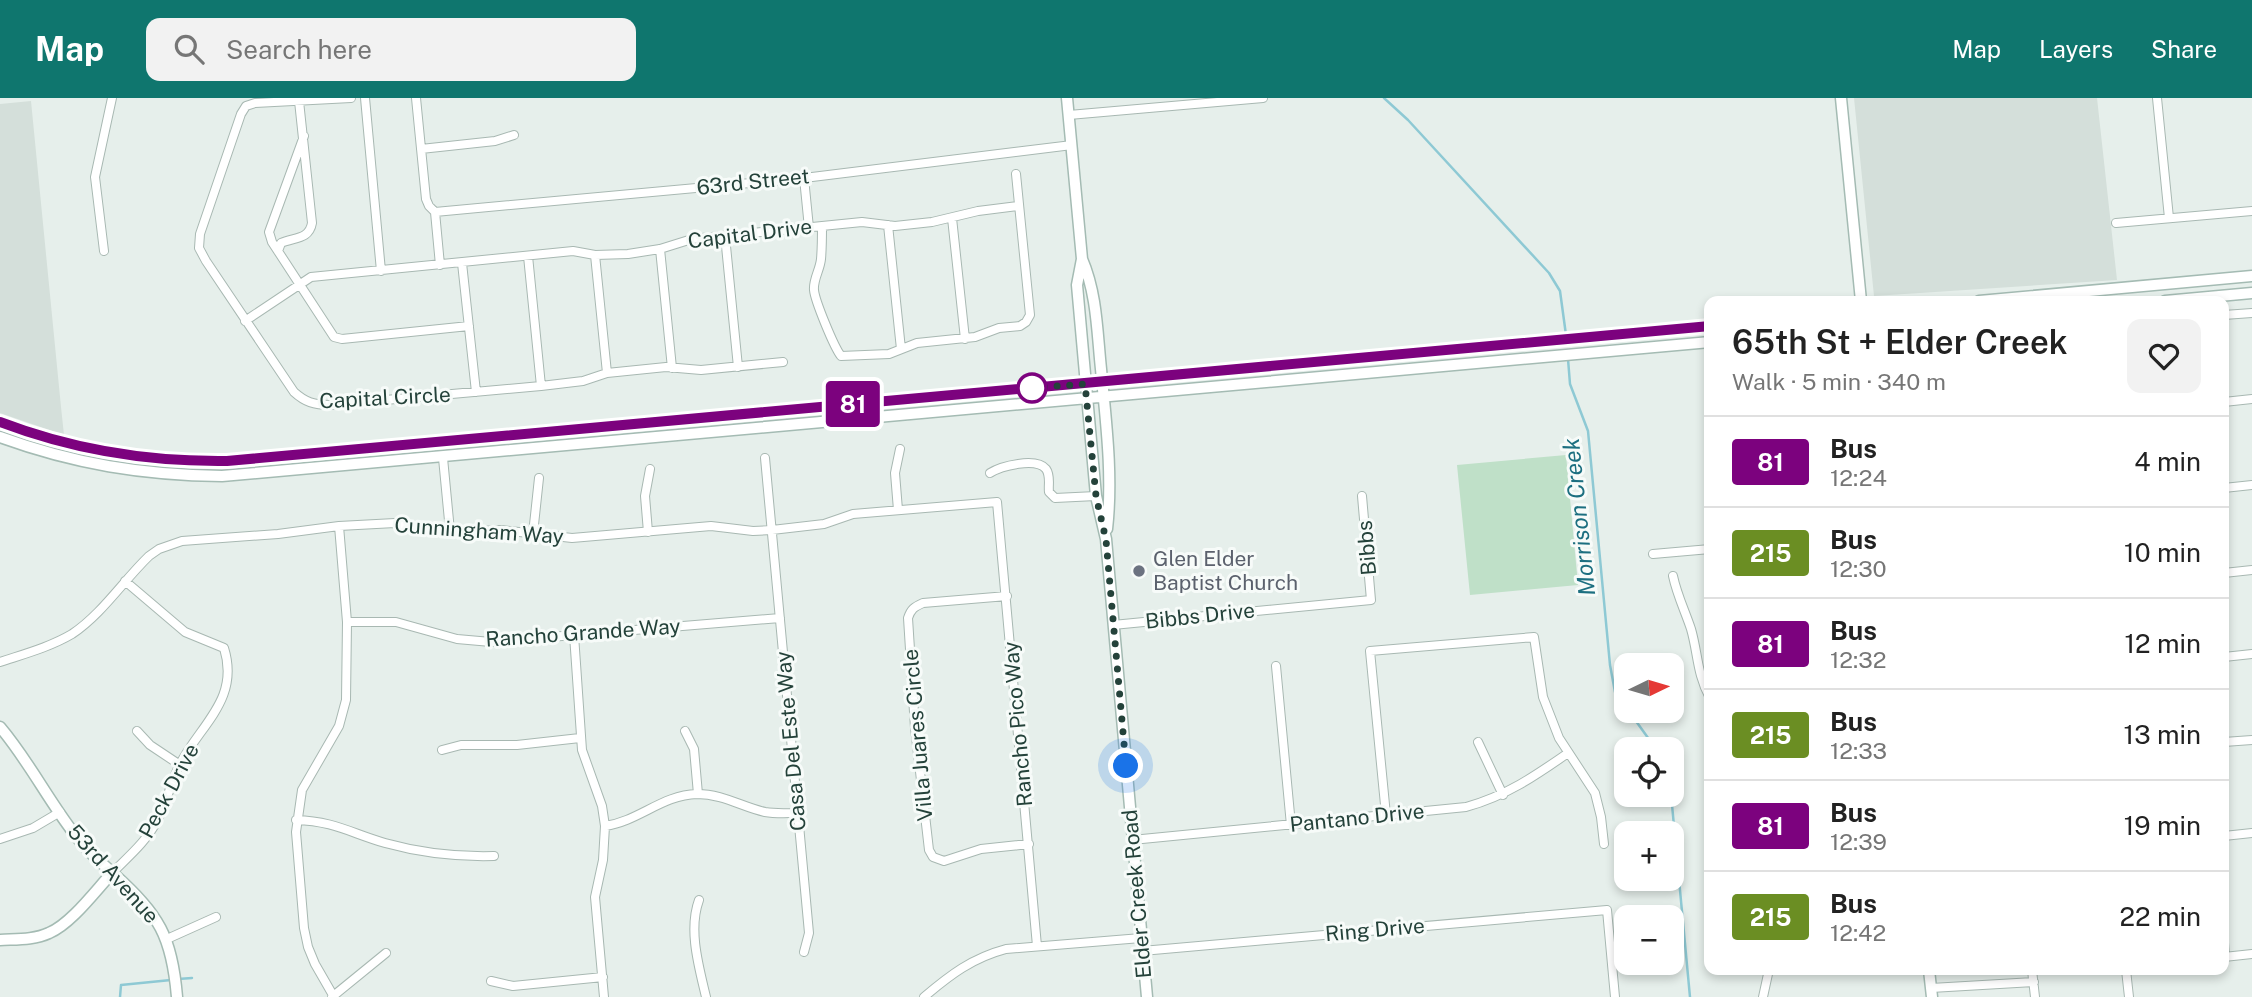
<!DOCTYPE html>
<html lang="en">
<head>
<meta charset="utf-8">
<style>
  :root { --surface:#fff; --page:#f2f2f2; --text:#222; --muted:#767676; --line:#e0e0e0; --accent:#0f766e }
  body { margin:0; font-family:"Public Sans",sans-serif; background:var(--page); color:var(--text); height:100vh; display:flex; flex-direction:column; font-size:26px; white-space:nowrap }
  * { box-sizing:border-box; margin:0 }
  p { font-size:23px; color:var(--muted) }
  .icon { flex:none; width:38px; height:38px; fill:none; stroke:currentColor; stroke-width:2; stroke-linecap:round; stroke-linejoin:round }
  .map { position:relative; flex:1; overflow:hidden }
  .sheet { position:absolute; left:1704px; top:198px; width:525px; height:679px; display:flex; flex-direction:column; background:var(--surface); border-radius:14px; box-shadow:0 4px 10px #0003 }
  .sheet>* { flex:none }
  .badge { padding:0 14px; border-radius:5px; font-size:24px; line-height:46px }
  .needle { width:46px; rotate:85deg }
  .fabs { position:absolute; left:1614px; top:555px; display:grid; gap:14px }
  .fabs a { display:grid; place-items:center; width:70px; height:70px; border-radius:14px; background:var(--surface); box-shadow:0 4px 10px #0003; font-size:35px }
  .you { position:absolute; width:35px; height:35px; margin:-18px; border:5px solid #fff; border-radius:50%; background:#1a73e8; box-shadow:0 0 0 10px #1a73e833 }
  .map>.badge { position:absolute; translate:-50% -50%; box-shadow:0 0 0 4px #fff }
  .round { display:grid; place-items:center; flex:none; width:74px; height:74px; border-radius:14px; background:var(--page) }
  .headline { display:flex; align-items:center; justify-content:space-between; height:119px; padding:0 28px }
  h1 { font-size:33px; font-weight:600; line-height:52px }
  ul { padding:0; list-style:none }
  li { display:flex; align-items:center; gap:21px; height:91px; padding:0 28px; border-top:2px solid var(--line) }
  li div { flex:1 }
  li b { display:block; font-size:26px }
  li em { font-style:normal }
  li .badge { min-width:77px; font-weight:700; text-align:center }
  header { display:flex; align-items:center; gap:42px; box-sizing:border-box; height:98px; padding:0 35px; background:var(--accent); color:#fff }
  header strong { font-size:33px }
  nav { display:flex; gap:38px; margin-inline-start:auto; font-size:24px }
  .search { width:490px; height:63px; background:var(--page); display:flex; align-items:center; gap:18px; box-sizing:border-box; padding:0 24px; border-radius:14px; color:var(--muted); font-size:26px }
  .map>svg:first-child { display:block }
</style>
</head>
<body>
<header>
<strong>Map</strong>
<div class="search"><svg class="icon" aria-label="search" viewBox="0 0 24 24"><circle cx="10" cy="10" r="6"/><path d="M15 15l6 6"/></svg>Search here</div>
<nav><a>Map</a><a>Layers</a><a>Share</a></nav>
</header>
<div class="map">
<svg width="2252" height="899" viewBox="0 0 2252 899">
  <rect width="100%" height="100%" fill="#e6efeb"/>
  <path fill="#d4dfda" d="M1854 0H2097L2117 182 1874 198Z
    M31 3 61 309 64 337 0 315V6Z"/>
  <path fill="#bfe0c8" d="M1566 357 1578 487 1470 497 1457 367Z"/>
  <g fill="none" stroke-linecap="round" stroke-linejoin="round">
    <path stroke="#8ec9d4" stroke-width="2.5" d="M1384 0 1408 22 1549 175 1560 193 1566 237
      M1568 261 1570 286 1588 333 1610 567 1615 594 1626 610
      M1628 612 1656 651
      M1671 696 1690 899
      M178 881 192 880
      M120 899 121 887 171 882"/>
    <defs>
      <path id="street" d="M351 0 255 5 246 8 241 16 200 136 199 150 206 163 294 294C305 304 314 307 330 307L541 288 583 283 607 275 666 269 701 272 783 264
        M365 0 381 173
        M416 0 426 101 429 108 435 114
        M2157 0 2169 120
        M1069 17 1263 0
        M304 38 269 134 272 144 334 239 342 241 469 228
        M421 51 495 43 514 37
        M804 80 809 130
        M435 114 804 80 1072 47
        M435 114 440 167
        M952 120 965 241
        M2116 125 2252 113
        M888 127 901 251
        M822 128C822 139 822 150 821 161 820 172 813 181 814 192 815 203 834 249 841 258L889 256 917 245 975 239 999 230 1020 228 1026 224 1030 217 1016 76
        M725 138 738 269
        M660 151 672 270
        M104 153 95 79 112 0
        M278 153 281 145C294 139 309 142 312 125L299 3
        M595 157 607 275
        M528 158 541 288
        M462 165 476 294
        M2224 217 2252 215
        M245 223 311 179 573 153 595 157 628 156 660 151 692 141 862 124 895 128 932 124 978 113 1018 108
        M2224 304 2252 301
        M443 360 450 433
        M765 360 809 835 804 854
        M990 375C1001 368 1036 359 1046 371 1051 378 1048 387 1049 394L1055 400 1096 398
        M2224 390 2252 387
        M898 412 895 375 900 351
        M648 434 645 398 650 371
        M533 436 539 380
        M1653 456 1710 451
        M2224 475 2252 472
        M1673 478C1677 497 1685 513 1691 531 1698 555 1697 577 1710 600
        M1007 498 923 505C914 509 911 511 908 520L915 630 929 752 933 759 944 763 981 751 1029 746
        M347 524H396L457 541 491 544 780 520
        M1113 527 1371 502 1362 398
        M574 537 582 652 602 708 605 728 603 762 595 799 604 899
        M2224 559 2252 556
        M0 564C24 556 50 549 72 536 102 516 123 483 149 458L159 451 182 443 278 436 339 428 395 425 457 434 501 432 572 440 711 428 753 433 772 432 824 426 853 416 997 404 1037 848
        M1276 568 1291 727
        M137 633 150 647 180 667
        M685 633 694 651 698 696
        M1478 644 1503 697
        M2224 644 2252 642
        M442 652 461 647H517L580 640
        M1386 717 1370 553 1534 539 1543 599 1559 640 1595 695 1601 719 1604 746
        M296 722C333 723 351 735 385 745 421 755 457 759 494 758
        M605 728C639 723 662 697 697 696 723 696 742 709 765 714 776 716 787 715 798 715
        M2224 738 2252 735
        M0 741 33 730 60 714
        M1132 742 1466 709C1506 698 1535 678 1568 655
        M112 775C129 758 147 743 158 721 167 703 171 684 180 666 201 626 240 601 224 550L185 534 125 483
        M699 802C688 832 699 869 706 899
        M167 841 216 819
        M2224 845 2225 858
        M1142 853 1607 812 1615 899
        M2224 859 2252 856
        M2032 872 2035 899
        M2126 872 2129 899
        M491 883 513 888 603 879
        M1931 890 2034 884
        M332 899 386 855
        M334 899 315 866 308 849 304 830 296 734 302 692 339 628 346 602 347 524 339 428
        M924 899C950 877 972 860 1006 851L1141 840
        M1763 899 1768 876"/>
      <path id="secondary" d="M1067 0 1082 161C1097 196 1097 233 1101 271 1106 324 1113 378 1107 431
        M1841 0 1861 203
        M1082 161 1077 187 1096 398 1106 441 1147 899
        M1979 203 2252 178
        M2165 203 2252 195
        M0 324C73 352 149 364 227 363L1710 228
        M0 339C74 366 143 377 222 378L1710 244
        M0 629C28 662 47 700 73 734 84 750 99 763 114 776 159 817 172 838 177 899
        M0 842C16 841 34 842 49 835 71 826 96 792 112 775
        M1929 872 1932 899"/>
    </defs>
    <use href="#street" stroke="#a8b8b2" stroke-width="10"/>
    <use href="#secondary" stroke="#a4bbb3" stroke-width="13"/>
    <use href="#street" stroke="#fff" stroke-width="8"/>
    <use href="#secondary" stroke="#fff" stroke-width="10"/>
  </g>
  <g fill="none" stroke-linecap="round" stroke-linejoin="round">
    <defs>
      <path id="line" d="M0 324C73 352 149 364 227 363L1710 228"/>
    </defs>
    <use href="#line" stroke="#fff" stroke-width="16"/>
    <use href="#line" stroke="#7c027e" stroke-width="10"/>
    <path stroke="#24423a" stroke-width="7" stroke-dasharray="0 12.6" d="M1032 290 1085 286 1096 398 1106 442 1126 668"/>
  </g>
  <circle fill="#fff" stroke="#7c027e" stroke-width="3.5" cx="1032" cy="290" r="14"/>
  <circle fill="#6b7280" stroke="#f7fbf9" stroke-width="2.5" cx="1139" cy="473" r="7"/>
  <g text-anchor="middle" stroke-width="6" stroke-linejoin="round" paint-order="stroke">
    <g font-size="21" fill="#24423a" stroke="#f7fbf9">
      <text transform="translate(753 84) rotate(-6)" y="7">63rd Street</text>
      <text transform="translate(750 136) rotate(-7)" y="7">Capital Drive</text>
      <text transform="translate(385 300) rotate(-3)" y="7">Capital Circle</text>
      <text transform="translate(479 433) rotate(4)" y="7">Cunningham Way</text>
      <text transform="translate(1367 450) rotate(-95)" y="7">Bibbs</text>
      <text transform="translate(1200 518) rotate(-6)" y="7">Bibbs Drive</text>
      <text transform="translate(583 535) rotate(-4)" y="7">Rancho Grande Way</text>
      <text transform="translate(1018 626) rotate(-95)" y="7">Rancho Pico Way</text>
      <text transform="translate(918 637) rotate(-95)" y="7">Villa Juares Circle</text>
      <text transform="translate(791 643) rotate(-95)" y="7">Casa Del Este Way</text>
      <text transform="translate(169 693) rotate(-62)" y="7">Peck Drive</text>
      <text transform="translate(1357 720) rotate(-6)" y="7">Pantano Drive</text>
      <text transform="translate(113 776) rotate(48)" y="7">53rd Avenue</text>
      <text transform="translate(1137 796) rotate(-95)" y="7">Elder Creek Road</text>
      <text transform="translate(1375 832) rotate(-5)" y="7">Ring Drive</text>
    </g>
    <g font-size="21" fill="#5b616d" stroke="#f7fbf9" text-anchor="start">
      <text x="1153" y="468">Glen Elder<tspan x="1153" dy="24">Baptist Church</tspan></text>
    </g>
    <g font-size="23" font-style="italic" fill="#1c6f80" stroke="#f7fbf9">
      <text transform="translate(1579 419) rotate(-96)" y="8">Morrison Creek</text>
    </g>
  </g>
</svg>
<div class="fabs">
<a><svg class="needle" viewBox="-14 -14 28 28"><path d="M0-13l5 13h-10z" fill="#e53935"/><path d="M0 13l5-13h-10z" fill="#767676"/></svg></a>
<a><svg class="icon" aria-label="locate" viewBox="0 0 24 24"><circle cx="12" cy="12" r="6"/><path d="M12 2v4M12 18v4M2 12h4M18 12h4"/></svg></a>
<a>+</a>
<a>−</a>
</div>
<div class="you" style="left:1126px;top:668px"></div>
<b class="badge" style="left:853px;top:306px;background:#7c027e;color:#fff">81</b>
<section class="sheet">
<div class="headline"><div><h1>65th St + Elder Creek</h1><p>Walk · 5 min · 340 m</p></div><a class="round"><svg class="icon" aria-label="heart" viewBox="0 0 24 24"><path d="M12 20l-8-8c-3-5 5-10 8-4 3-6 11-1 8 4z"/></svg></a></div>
<ul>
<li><span class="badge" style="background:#7c027e;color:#fff">81</span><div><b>Bus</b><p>12:24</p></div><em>4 min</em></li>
<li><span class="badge" style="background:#6b8e23;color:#fff">215</span><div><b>Bus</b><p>12:30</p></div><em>10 min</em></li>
<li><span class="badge" style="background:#7c027e;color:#fff">81</span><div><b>Bus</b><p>12:32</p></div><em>12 min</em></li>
<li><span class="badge" style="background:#6b8e23;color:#fff">215</span><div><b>Bus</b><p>12:33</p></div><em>13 min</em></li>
<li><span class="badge" style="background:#7c027e;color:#fff">81</span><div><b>Bus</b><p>12:39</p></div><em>19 min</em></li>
<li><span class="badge" style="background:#6b8e23;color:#fff">215</span><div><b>Bus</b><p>12:42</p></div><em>22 min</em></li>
</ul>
</section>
</div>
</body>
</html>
